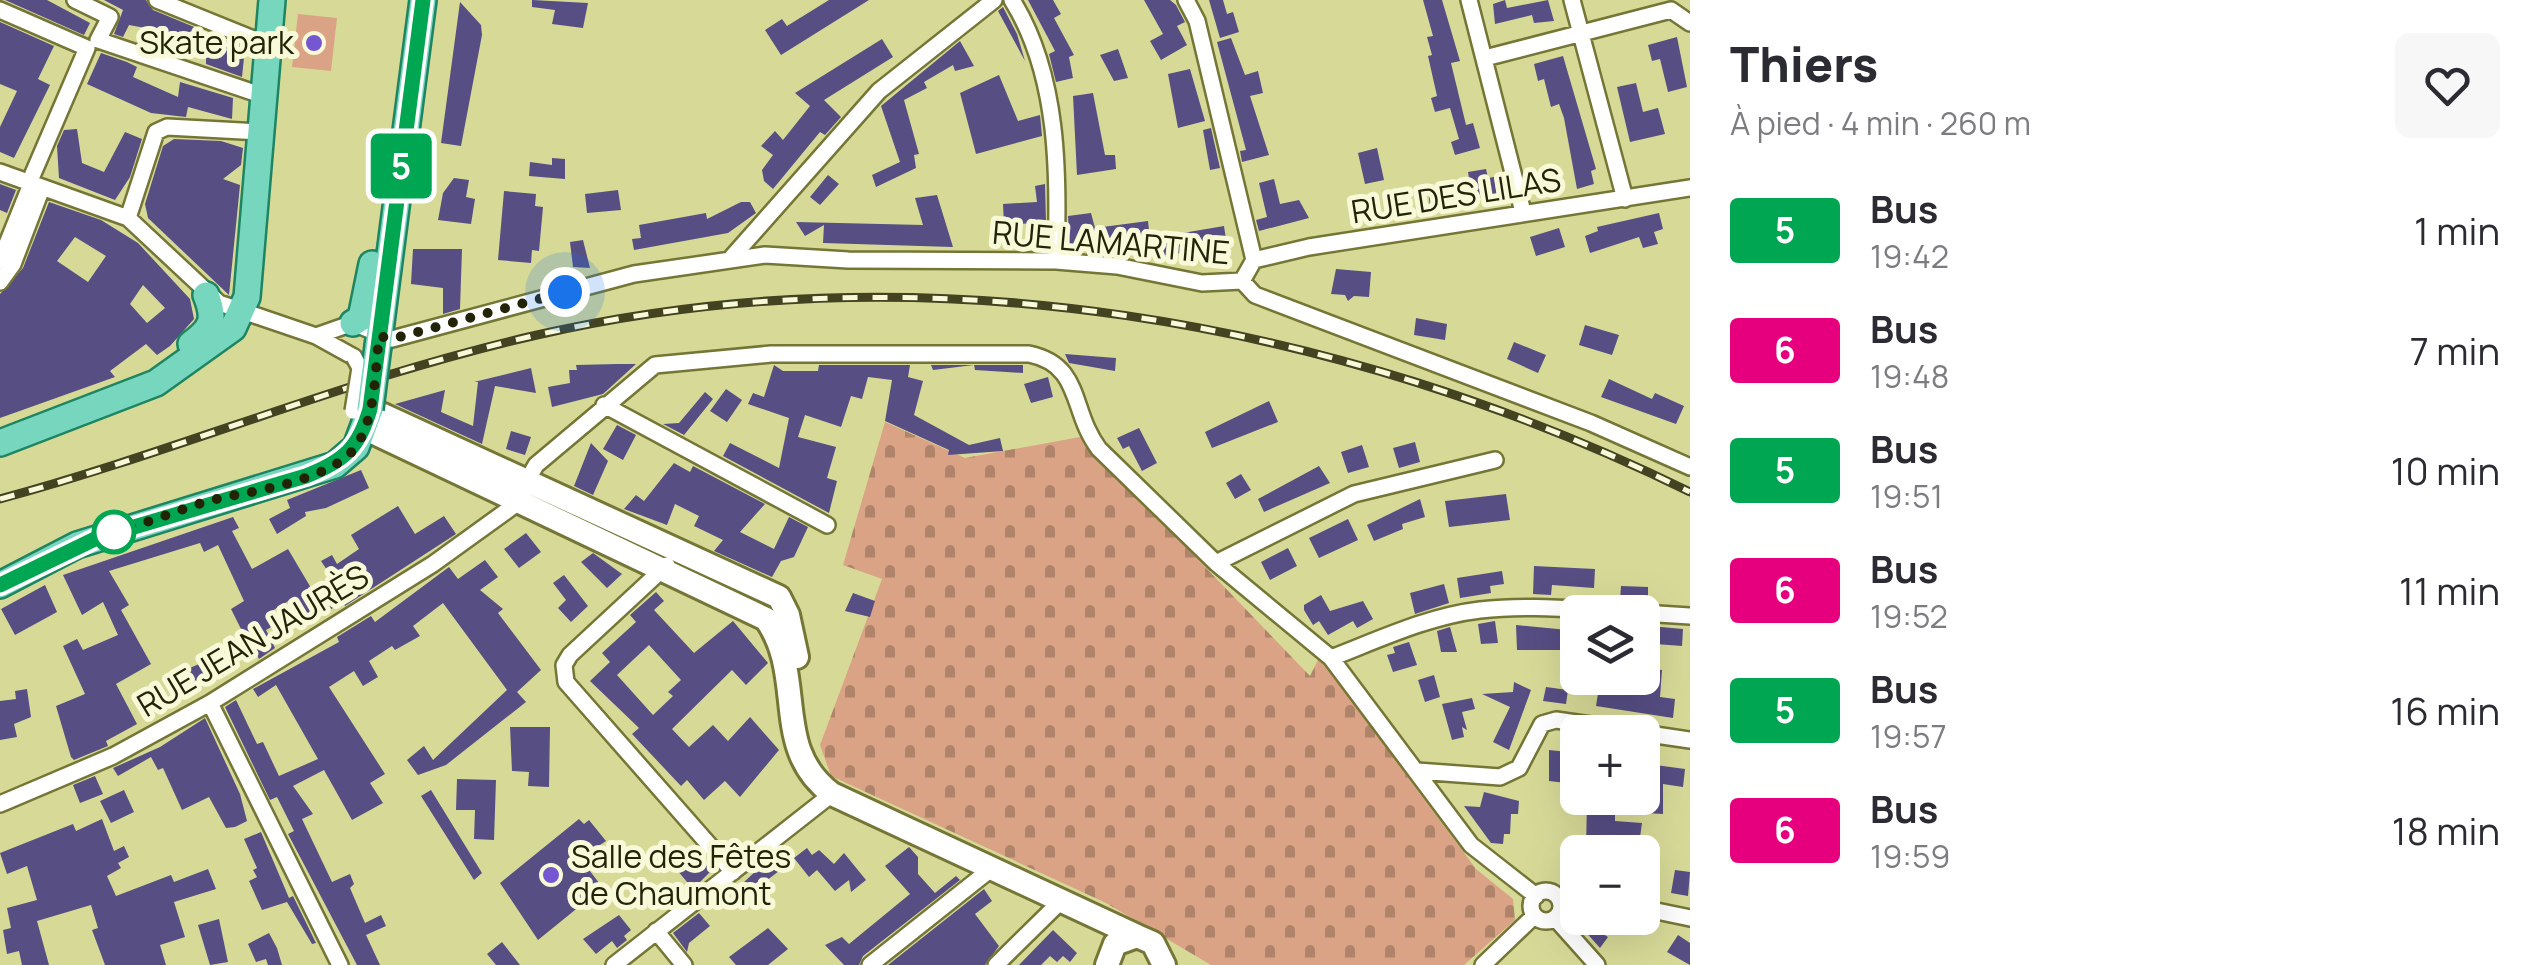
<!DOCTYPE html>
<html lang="fr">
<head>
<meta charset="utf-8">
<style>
  :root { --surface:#fff; --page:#f7f7f7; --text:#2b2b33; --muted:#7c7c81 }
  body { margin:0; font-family:Manrope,sans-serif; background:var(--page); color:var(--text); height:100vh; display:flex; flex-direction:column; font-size:38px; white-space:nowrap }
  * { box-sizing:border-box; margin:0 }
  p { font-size:32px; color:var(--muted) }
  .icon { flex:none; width:55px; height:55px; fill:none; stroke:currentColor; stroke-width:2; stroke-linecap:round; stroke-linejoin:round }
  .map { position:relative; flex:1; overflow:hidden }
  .drawer { display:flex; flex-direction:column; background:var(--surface); width:850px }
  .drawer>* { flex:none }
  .badge { padding:0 20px; border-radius:8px; font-size:35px; line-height:65px }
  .buttons { position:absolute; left:1560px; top:595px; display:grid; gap:20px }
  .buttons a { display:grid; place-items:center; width:100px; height:100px; border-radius:15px; background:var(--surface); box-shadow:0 10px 40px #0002; font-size:50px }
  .you { position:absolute; width:50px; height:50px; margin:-25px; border:8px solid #fff; border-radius:50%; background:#1a73e8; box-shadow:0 0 0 15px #1a73e833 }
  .map>.badge { position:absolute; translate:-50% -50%; box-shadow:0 0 0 5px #fff }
  .round { display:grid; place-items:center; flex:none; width:105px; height:105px; border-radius:15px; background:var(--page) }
  .headline { display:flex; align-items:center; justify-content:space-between; height:170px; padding:0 40px }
  h1 { font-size:48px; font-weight:800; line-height:75px }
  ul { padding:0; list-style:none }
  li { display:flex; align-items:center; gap:30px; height:120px; padding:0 40px }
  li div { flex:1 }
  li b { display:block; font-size:38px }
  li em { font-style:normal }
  li .badge { min-width:110px; font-weight:700; text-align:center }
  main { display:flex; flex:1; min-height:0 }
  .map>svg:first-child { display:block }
</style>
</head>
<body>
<main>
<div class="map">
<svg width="1690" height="965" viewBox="0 0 1690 965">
  <defs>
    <pattern id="cemetery-stones" width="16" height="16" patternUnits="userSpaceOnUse" patternTransform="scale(2.5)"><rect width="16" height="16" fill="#daa385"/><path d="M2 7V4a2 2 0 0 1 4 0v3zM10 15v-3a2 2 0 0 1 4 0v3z" fill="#b0846b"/></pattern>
  </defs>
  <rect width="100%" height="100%" fill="#d7da97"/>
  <path fill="#daa385" d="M298 14 337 18 331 71 292 67Z"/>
  <path fill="url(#cemetery-stones)" d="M885 422 965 458 1080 437 1310 676 1318 660 1327 668 1476 869 1513 899 1515 920 1464 965H1211L1106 903 831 776 820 745 882 579 843 565Z"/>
  <path fill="#574e84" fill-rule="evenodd" d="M5 0H47L90 23 84 35Z
    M104 0H146L153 10 245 48 242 77 206 64V55L169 43 173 33 129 25 123 37 114 34 123 10Z
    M532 0 588 3 583 28 552 24 555 10 532 7Z
    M829 0H869L781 55 765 30 782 19 787 26Z
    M1028 0H1053L1061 14 1054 18 1074 55 1069 57 1073 78 1056 82 1049 54 1055 51Z
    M1144 0H1170L1176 5 1185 22 1177 26 1187 45 1161 60 1150 41 1163 34Z
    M1209 0H1223L1227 14 1233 12 1239 32 1220 38Z
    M1423 0H1442L1460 61 1451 63 1466 125 1473 123 1480 148 1455 155 1451 142 1459 139 1450 108 1435 112 1431 98 1437 96 1428 56 1432 55 1427 37 1433 36Z
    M1505 0 1507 8 1548 0 1554 21 1534 23 1532 15 1495 24 1493 4Z
    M460 2 481 25 482 35 461 146 441 143Z
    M1003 7 1017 34 1025 61 998 11Z
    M0 22 54 46 38 79 50 85 14 158 0 152V127L17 91 0 84Z
    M1677 37 1687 87 1668 92 1660 59 1652 61 1648 45Z
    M1231 38 1245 75 1258 71 1263 93 1250 96 1269 155 1242 162 1240 151 1246 150 1217 42Z
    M882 39 893 57 824 100 841 117 825 135 820 132 773 189 764 181 762 170 773 155 761 146 775 131 783 140 810 106 795 93Z
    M960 41 974 66 955 71 953 65 924 82 927 88 904 100 919 154 914 155 916 168 876 187 872 175 900 162 881 106Z
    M1118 49 1128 78 1114 81 1100 55Z
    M101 53 127 62 137 67 133 77 178 97 180 82 233 98 232 119 188 107 186 117 151 113 87 84Z
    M1563 56 1596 169 1591 171 1594 184 1577 189 1564 118 1559 104 1551 107 1544 79 1538 81 1534 64Z
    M1190 69 1205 121 1178 128 1168 74Z
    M999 75 1018 121 1040 115 1042 136 976 154 960 93Z
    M1636 83 1643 112 1658 108 1665 134 1630 142 1617 87Z
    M1093 93 1105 155H1115L1116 169 1077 175 1073 96Z
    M1211 128 1220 168 1210 170 1203 130Z
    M77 129 82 163 104 172 125 132 142 139 130 177 115 200 59 178 57 146 64 130Z
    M174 139 221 141 243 148 241 165 223 179 240 185 229 295 148 218 145 204 163 146Z
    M1377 148 1384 180 1365 184 1358 153Z
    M552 158 565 159V179L529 176 530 162 552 165Z
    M1486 169 1488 178 1494 177 1497 195 1430 207 1428 189 1470 184 1468 172Z
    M828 175 839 184 820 205 810 197Z
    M454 178 469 180 466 197 475 199 471 224 438 220 443 193Z
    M1274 179 1280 204 1299 200 1309 218 1259 231 1256 220 1267 217 1259 183Z
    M0 184 16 190 7 213 0 210Z
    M1045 184 1046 222 1004 225 1003 204 1037 202 1035 186Z
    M618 190 621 210 587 213 585 194Z
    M504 191 536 194 535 206 543 207 539 251 532 250 531 263 498 260Z
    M937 195 953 247 823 243 824 225 805 236 796 222 923 225 915 198Z
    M49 202 101 220 138 243 190 299 194 319 170 346 157 355 146 344 110 371 115 377 0 418V294L23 268ZM75 237 106 256 88 282 57 261ZM143 285 165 308 147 323 130 304Z
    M741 202H750L756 213 728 233 634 250 632 239 641 238 639 225 706 213 707 219Z
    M1091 213 1095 228 1148 221 1150 240 1070 247 1068 216Z
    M1659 213 1663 229 1654 232 1658 244 1643 248 1639 237 1590 253 1585 236 1598 231 1597 227Z
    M1224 226 1227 246 1162 256 1159 237Z
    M1559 228 1565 247 1536 256 1530 237Z
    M583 240 590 268 573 267 570 242Z
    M413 249H462L460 309 443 314V288L411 284Z
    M1336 269 1371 272 1369 297 1354 296 1348 301 1345 295 1331 294Z
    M1416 318 1447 324 1445 340 1414 335Z
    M1585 325 1619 335 1612 355 1579 345Z
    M1514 342 1546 355 1538 373 1507 359Z
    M1065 354 1116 358 1115 371 1069 363Z
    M617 364H636L603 394 552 407 548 387 570 383 569 370H577L576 365Z
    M774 365 783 371H818L819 365H910L908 377 923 381 914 415 969 445 1000 438 1003 451 948 455 949 450 885 421 892 380 868 377 862 399 851 396 841 427 805 415 798 437 836 447 827 478 837 481 829 513 723 456 730 443 779 468 789 418 748 404 753 393 764 397Z
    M931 365H1023V373L975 370 974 365 933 370Z
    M531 368 536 393 495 386 482 444 395 404 445 390 441 412 473 426 478 382H474Z
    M1048 377 1053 397 1031 403 1024 384Z
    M1609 379 1652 399 1655 393 1684 406 1676 424 1601 397Z
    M726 389 742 400 727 422 710 411Z
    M705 392 713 399 684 435 688 437 663 424 679 423Z
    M1269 401 1278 422 1212 448 1205 432Z
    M617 425 636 435 623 460 603 449Z
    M1139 428 1157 463 1142 471 1129 446 1123 449 1117 438Z
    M511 431 531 437 525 455 506 449Z
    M1415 442 1420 462 1399 468 1393 448Z
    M591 443 608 461 593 495 574 486Z
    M1362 445 1369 467 1348 473 1341 452Z
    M674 463 690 472 693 466 765 504 740 532 774 549 789 517 808 527 794 557 781 561 772 577 714 551 723 540 694 526 699 516 675 504 667 525 624 509 636 495 644 501Z
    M1319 466 1330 483 1264 512 1258 499Z
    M361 470 369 488 326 508 305 512 306 516 277 534 269 519 290 508 287 500Z
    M1241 474 1251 490 1235 499 1226 483Z
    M1506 494 1510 520 1449 527 1445 501Z
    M1420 499 1425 517 1402 524 1403 529 1374 541 1367 525Z
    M398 506 415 534 444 516 456 534 345 606 343 602 304 625 290 600 267 614 273 626 266 630 275 648 259 659 255 651 237 661 230 649 247 641 231 609 244 601 218 545 204 552 200 543 109 571 129 605 121 610 151 664 116 684 137 724 106 741 108 746 74 760 71 757 56 706 85 694 63 646 77 639 83 650 118 635 103 602 82 615 63 575 233 517 239 528 232 531 252 569 288 549 311 588 331 576 321 561 332 555 337 564 359 549 351 535Z
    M1348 519 1358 540 1319 558 1309 538Z
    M526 533 541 552 519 568 504 549Z
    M1288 548 1297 566 1270 580 1261 562Z
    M593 553 622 574 607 588 581 562Z
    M485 560 498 577 480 590 503 609 498 613 541 670 517 692 526 702 446 765 418 775 407 760 424 746 433 760 507 690 443 603 413 626 420 636 395 650 392 646 369 661 378 677 363 686 354 671 329 687 385 774 370 783 383 803 352 820 324 770 293 786 313 814 302 819 332 882 350 874 354 884 350 888 365 923 381 915 386 926 366 935 380 965H357L288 834 294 831 277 797 270 800 225 707 236 700 257 744 263 742 279 776 318 759 276 685 258 697 253 689 339 642 337 637 371 616 375 622 449 567 458 579Z
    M1534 566 1595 569 1594 588 1552 585 1551 595 1533 594Z
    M1502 571 1504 584 1490 586 1491 593 1460 598 1457 578Z
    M564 575 588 606 571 622 558 608 566 600 553 583Z
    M1444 584 1449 603 1415 614 1410 593Z
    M45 585 57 612 15 635 1 609Z
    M1621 586 1648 587V602L1620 600Z
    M656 592 664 601 654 610 694 653 733 621 768 663 746 685 732 670 672 729 689 747 713 725 728 741 750 717 779 750 740 797 725 781 704 800 687 780 681 786 632 734 639 728 590 681 610 662 602 653 636 622 630 615ZM649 645 681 680 668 692 673 696 653 715 617 675Z
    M853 593 875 601 870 617 845 611Z
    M1321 595 1330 611 1363 601 1373 619 1357 628 1353 621 1328 635 1319 621 1313 625 1304 610V605Z
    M1495 621 1498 643 1481 644 1478 624Z
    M1516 625 1578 631V650H1517Z
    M1450 627 1457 652H1441L1437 631Z
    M1661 627 1683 629 1682 646 1642 643V628Z
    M1409 642 1417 665 1393 672 1387 655 1395 653 1393 647Z
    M215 657 222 672 193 693 183 671Z
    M1642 668 1662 670 1660 697 1675 699 1673 718 1596 706 1599 687 1636 693Z
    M1434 675 1440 697 1425 702 1418 680Z
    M1514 682 1531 690 1509 750 1493 742 1510 707 1482 694 1513 692Z
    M1546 687 1568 690 1566 704 1543 701Z
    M27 689 31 717 14 724 17 737 0 740V701L16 699 15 691Z
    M1472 698 1475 709 1462 712 1467 730 1462 727 1464 737 1452 740 1442 704Z
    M205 718 240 794 247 821 235 827 226 828 209 797 182 810 163 768 158 770 151 757 118 776 113 768 160 747Z
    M510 727H550L549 787 528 786 529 772 512 771Z
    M1549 750 1568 752 1566 783 1549 781Z
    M1648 764 1685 769 1683 787 1663 784V814L1645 813Z
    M95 776 103 794 80 803 73 785Z
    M457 779 496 780 494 840 474 839 475 810H456Z
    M124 790 134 812 111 823 100 801Z
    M431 790 482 873 474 880 421 796Z
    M1484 792 1519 801 1518 814H1511L1510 834H1504L1503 844 1491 843 1464 806 1480 807Z
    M1587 798H1615V821L1642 823 1638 852H1586Z
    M102 819 114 851 124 846 129 857 118 863 121 868 107 876 116 896 171 875 174 882 208 869 216 889 174 902 185 937 160 945 166 965H105L92 930 98 928 91 905 37 921 49 965H22L19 951 7 954 3 930 11 928 7 908 37 900 27 866 7 874 0 853 73 824 76 831Z
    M579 819 584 824 589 820 606 841 600 845 605 851 586 866 606 892 595 901 591 897 538 940 500 883Z
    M261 832 289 898 293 896 316 943 312 944 287 902 262 910 249 881 257 877 253 870 257 868 244 839Z
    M909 847 918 857V874L935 893 956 876 960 880 863 956 859 965H844L825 945 842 937 849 944 910 894 885 866Z
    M781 848 792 861 766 881 772 889 758 900 744 882Z
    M807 848 812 855 819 850 834 864 844 853 866 880 851 892 849 880 835 891 817 870 809 877 794 858Z
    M697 854 711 871 693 889 677 870Z
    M1675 870 1690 872 1688 896 1671 893Z
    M984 889 992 901 975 914 999 946 985 965H888Z
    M699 913 710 926 689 943 687 952 673 933Z
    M619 915 631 930 624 936 627 940 617 948 612 941 596 954 583 939Z
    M1580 918 1591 925 1597 918H1610L1600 932 1608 937 1600 948 1576 921Z
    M219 919 228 962 210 965 198 925Z
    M768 928 788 949 768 965H736L729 957Z
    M1053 930 1077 953 1070 962 1063 956 1057 962 1050 956 1041 965H1019Z
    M269 933 277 948 282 965H268L266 959 256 962 248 944Z
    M1678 935 1690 943V965L1667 952Z
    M502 942 520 965H496L487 954Z"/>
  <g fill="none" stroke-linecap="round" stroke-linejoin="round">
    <defs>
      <path id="street" d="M75 0 110 17 98 40 264 96
        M157 0 268 45
        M1012 0C1059 75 1059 175 1056 261
        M1186 0 1197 21 1254 260
        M1469 0 1523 212
        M1572 0 1625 199
        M0 10 87 48 29 183
        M1485 58 1671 10 1690 23
        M0 172 128 218 219 303 316 336 354 357
        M128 218 156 132 167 127 261 132
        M732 257 879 91 994 0
        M0 261 31 184
        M1242 281 1254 260 1309 247 1690 188
        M0 282 13 264 42 188
        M316 336 353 323 392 339 634 274 765 255 848 260 1056 261 1117 266 1202 283 1242 281 1255 295 1591 423 1690 467
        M604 405 827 525
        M1216 563 1354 494 1495 460
        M667 565 570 655 564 665 566 682 733 872
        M1642 613 1690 616
        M1331 658C1378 640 1428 616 1480 610 1529 604 1579 610 1629 612
        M210 703 340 965
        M1642 733 1690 740
        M1417 771 1500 777 1519 768 1542 724 1556 720 1639 732
        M0 804 113 756 210 703 433 564 512 507 536 465 655 365 771 354H1029C1083 365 1070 411 1099 449L1216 563 1331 658 1471 845 1536 896
        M1531 906a15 15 0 1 1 30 0a15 15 0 1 1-30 0Z
        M1642 908 1690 918
        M1556 919 1597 965
        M656 931 684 965
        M614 965 832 794
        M870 965 991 869
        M996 965 1060 902
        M1483 965 1534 916"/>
      <path id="secondary" d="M370 409 779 597 788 615 797 657
        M364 428 766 619C807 678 770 748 832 794L1137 936
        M1107 965 1115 944 1137 936 1153 943 1164 965"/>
      <path id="primary" d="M353 323 361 318 372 264
        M191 344C212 328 216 320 206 295
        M378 346 423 0
        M0 443 156 383 233 328 247 297 272 0
        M0 585 77 545 335 465 356 447 370 409"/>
    </defs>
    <use href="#street" stroke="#757636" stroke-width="20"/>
    <use href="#secondary" stroke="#757636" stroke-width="28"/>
    <use href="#primary" stroke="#1e8562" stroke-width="30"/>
    <use href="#street" stroke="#fff" stroke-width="15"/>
    <use href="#secondary" stroke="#fff" stroke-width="22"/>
    <use href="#primary" stroke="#77d6be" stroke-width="25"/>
    <defs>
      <path id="rail" d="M0 499C181 450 354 376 537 335 923 247 1338 319 1690 492"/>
    </defs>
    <use href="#rail" stroke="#434321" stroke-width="9"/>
    <use href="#rail" stroke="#f7f9d8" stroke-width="5" stroke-dasharray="15" stroke-linecap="butt"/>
    <defs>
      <path id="street-bridge" d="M353 411 360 368 354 357"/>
      <path id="primary-bridge" d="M370 409 378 346"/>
    </defs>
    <use href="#street-bridge" stroke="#757636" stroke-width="20" stroke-linecap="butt"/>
    <use href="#primary-bridge" stroke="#1e8562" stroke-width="30" stroke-linecap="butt"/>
    <use href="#street-bridge" stroke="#fff" stroke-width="15"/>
    <use href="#primary-bridge" stroke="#77d6be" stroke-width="25"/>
  </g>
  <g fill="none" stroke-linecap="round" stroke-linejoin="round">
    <defs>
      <path id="line" d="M0 585 97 538 306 476C344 461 359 448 370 409L423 0"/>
    </defs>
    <use href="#line" stroke="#fff" stroke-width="22"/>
    <use href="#line" stroke="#00a651" stroke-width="15"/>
    <path stroke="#232308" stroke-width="10" stroke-dasharray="0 18" d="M114 532C150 523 188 505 225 497 259 491 332 478 354 449 376 420 375 370 379 336L392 339 565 292"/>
  </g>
  <g fill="#7457d1" stroke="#f7f9d8" stroke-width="4">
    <circle cx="314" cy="43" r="10"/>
    <circle cx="551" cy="875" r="10"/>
  </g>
  <circle fill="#fff" stroke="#00a651" stroke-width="5" cx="114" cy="532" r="20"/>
  <g text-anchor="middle" stroke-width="10" stroke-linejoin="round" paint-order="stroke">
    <g font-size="32" fill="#232308" stroke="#f7f9d8" text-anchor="end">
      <text x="294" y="54">Skate park</text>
      <text x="571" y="868" text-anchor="start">Salle des Fêtes<tspan x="571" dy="37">de Chaumont</tspan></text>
    </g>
    <g font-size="32" fill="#232308" stroke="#f7f9d8">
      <text transform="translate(1456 196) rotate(-9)" y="11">RUE DES LILAS</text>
      <text transform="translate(1111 243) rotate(5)" y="11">RUE LAMARTINE</text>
      <text transform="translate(253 641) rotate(-31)" y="11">RUE JEAN JAURÈS</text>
    </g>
  </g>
</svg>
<div class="buttons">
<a><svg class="icon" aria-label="layers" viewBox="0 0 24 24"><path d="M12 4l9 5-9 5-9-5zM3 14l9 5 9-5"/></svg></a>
<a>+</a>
<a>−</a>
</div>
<div class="you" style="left:565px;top:292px"></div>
<b class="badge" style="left:401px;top:166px;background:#00a651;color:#fff">5</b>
</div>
<section class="drawer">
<div class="headline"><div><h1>Thiers</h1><p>À pied · 4 min · 260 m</p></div><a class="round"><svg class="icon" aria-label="heart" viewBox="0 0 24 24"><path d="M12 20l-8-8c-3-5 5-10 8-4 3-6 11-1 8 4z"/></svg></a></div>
<ul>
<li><span class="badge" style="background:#00a651;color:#fff">5</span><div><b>Bus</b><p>19:42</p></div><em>1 min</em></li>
<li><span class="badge" style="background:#e6007e;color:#fff">6</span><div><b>Bus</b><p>19:48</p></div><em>7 min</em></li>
<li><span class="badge" style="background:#00a651;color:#fff">5</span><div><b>Bus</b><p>19:51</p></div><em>10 min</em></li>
<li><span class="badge" style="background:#e6007e;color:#fff">6</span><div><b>Bus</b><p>19:52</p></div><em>11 min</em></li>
<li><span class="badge" style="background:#00a651;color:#fff">5</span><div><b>Bus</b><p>19:57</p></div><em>16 min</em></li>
<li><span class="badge" style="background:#e6007e;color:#fff">6</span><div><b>Bus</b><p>19:59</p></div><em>18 min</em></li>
</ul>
</section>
</main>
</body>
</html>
